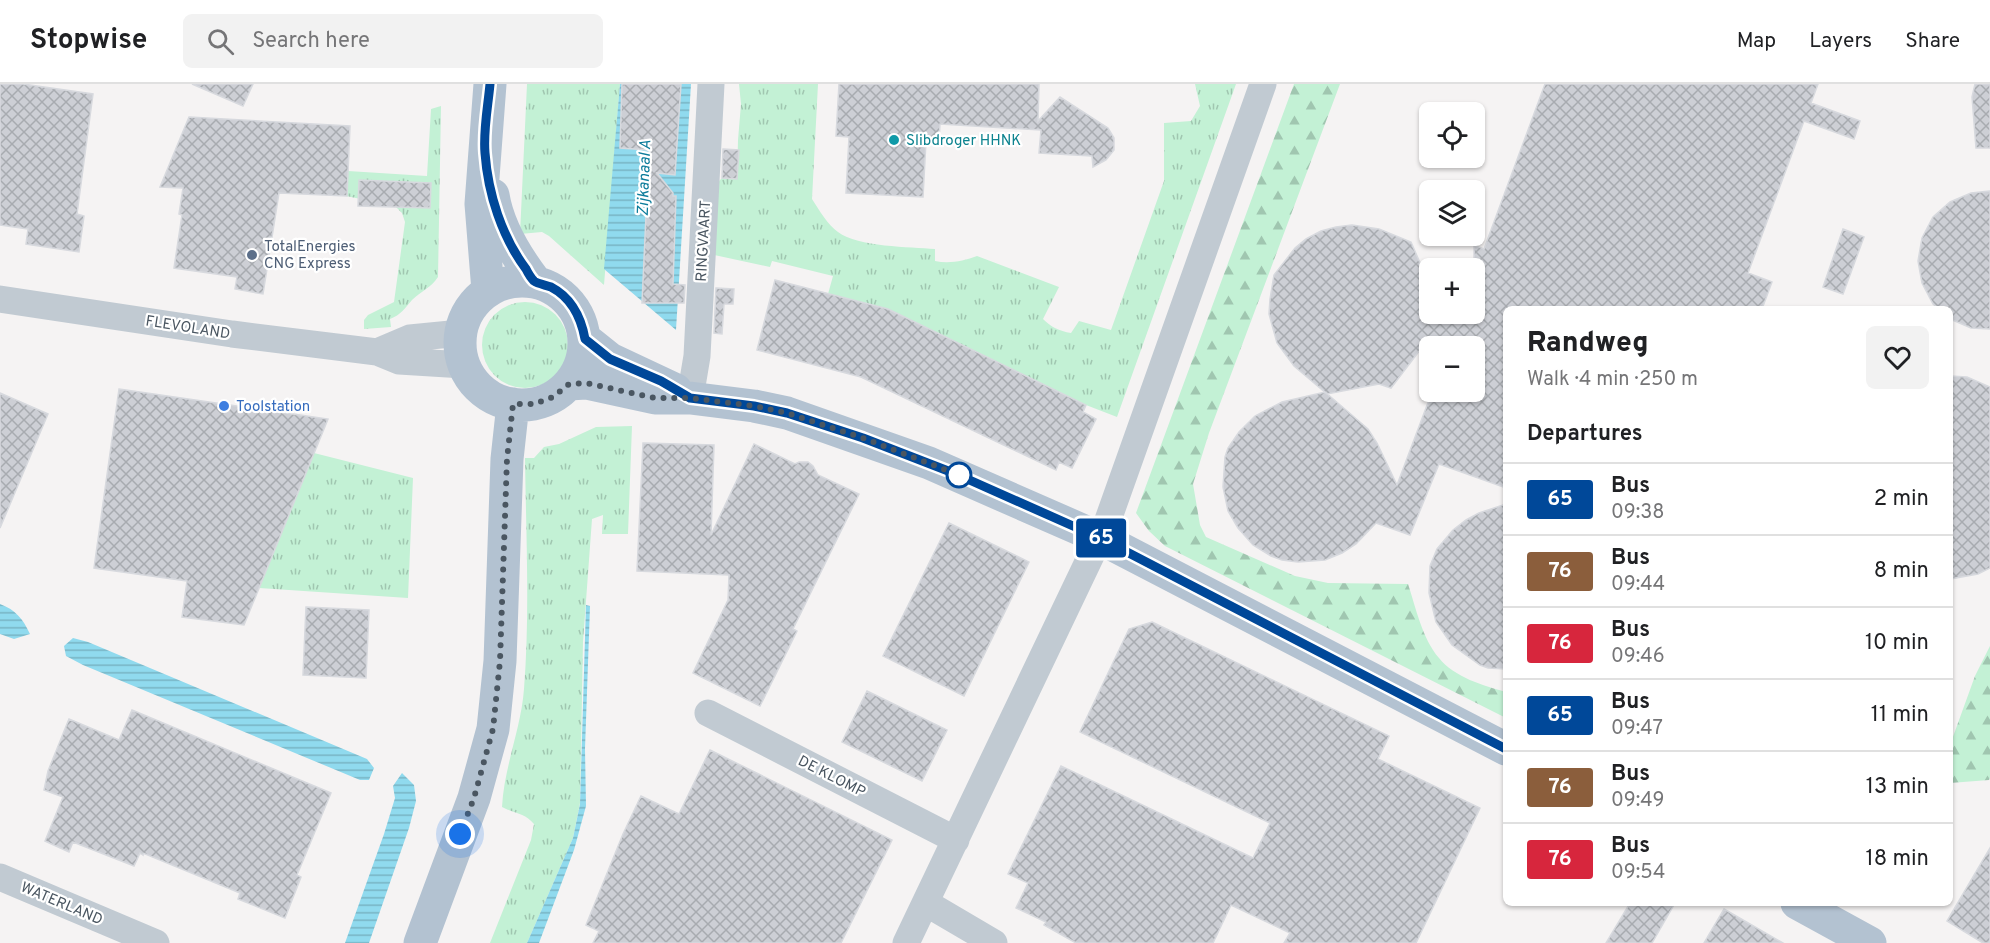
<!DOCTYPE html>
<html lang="en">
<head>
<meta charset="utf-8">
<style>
  :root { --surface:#fff; --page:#f2f2f2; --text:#202124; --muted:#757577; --line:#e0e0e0 }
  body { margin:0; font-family:Overpass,sans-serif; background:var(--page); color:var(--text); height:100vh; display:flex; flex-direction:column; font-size:22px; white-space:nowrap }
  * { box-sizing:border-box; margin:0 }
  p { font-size:20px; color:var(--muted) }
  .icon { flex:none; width:33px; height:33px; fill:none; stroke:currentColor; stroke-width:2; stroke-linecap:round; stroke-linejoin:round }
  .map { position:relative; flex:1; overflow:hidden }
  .panel { position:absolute; left:1503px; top:222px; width:450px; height:600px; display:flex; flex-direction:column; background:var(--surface); border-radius:9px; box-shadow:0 2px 4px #0004 }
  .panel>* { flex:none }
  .badge { padding:0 12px; border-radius:4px; font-size:21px; line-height:39px }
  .buttons { position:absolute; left:1419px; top:18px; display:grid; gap:12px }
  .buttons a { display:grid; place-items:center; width:66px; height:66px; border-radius:9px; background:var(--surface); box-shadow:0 2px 4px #0004; font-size:30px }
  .you { position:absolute; width:30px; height:30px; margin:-15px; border:4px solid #fff; border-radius:50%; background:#1a73e8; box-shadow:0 0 0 9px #1a73e833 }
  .map>.badge { position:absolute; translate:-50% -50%; box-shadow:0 0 0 3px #fff }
  h2 { padding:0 24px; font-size:22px; line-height:54px }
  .round { display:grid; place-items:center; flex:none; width:63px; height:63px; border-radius:9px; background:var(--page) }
  .head { display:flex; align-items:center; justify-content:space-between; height:102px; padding:0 24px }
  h1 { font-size:28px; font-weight:800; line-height:45px }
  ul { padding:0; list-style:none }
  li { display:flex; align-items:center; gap:18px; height:72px; padding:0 24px; border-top:2px solid var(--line) }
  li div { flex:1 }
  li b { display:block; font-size:22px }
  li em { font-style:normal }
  li .badge { min-width:66px; font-weight:700; text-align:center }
  header { display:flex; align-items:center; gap:36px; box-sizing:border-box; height:84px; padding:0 30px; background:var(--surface); border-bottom:2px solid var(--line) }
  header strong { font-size:28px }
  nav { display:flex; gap:33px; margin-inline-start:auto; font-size:21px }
  .search { width:420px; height:54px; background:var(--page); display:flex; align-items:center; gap:15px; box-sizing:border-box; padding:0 21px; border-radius:9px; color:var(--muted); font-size:22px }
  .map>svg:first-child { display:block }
</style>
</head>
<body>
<header>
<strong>Stopwise</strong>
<div class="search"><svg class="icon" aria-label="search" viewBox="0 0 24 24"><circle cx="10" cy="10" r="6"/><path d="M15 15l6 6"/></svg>Search here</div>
<nav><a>Map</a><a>Layers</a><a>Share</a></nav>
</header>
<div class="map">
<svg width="1990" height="859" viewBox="0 0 1990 859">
  <defs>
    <pattern id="grass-tufts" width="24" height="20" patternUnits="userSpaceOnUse" patternTransform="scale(1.5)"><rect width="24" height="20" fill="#c3f1d5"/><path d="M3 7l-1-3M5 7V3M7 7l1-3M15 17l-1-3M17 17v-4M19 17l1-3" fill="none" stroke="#a0c6b0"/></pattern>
    <pattern id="forest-firs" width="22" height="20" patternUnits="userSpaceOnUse" patternTransform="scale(1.5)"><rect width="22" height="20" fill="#c3f1d5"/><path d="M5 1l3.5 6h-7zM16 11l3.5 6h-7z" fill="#a0c6b0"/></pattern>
    <pattern id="water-rules" width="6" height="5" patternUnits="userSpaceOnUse" patternTransform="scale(1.5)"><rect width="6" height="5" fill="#90daee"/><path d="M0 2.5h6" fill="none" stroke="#78b4c4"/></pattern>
    <pattern id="building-cross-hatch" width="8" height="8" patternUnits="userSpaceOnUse" patternTransform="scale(1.5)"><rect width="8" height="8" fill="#cdcfd5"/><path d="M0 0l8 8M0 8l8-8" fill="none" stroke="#a8abb0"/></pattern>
  </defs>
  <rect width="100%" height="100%" fill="#f5f3f3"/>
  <path fill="url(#grass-tufts)" d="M527 0H620L604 201 549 152 542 148 520 150Z
    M739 0H818L812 115C819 126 828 141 838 148 858 163 910 163 935 165V177C949 180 964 177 977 172L1059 203 1043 235C1051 243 1059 247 1071 249L1079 237 1111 246 1164 97V39L1191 37 1200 22 1195 0H1236L1117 333 1086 321 887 225 828 210 833 192 772 177 770 183 705 169 715 101 722 94 737 95 738 56 741 20Z
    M441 22 438 193C431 204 421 207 412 216 405 224 401 231 390 235L391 243 364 245V236L368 231 394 218 405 138 402 129 395 122 346 112 348 87 427 92 431 25Z
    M482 261a43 43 0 1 1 86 0a43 43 0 1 1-86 0Z
    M632 342 628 450H602L603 431 592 435 583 558 580 719 573 754 527 859H490L531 756 534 740C525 729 516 730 502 723 504 683 521 645 524 605 530 529 526 451 525 374H534L544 363 559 360 596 343Z
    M314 369 413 394 408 514 259 504Z"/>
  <path fill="url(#forest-firs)" d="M1294 0H1340L1209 349 1193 400 1200 441 1206 453 1295 492 1328 499 1408 500C1416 524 1422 554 1439 574 1454 593 1484 602 1506 608V634L1165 462 1149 447 1136 429Z
    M1990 562V694L1989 696 1950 699V661L1975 592Z"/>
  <path fill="url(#water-rules)" d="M620 0H691L676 246 604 185Z
    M0 520C16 526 23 535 30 550L14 555 0 550Z
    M586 521 590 522 585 665 586 722 574 766 539 859H527L573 754 580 720Z
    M73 554 88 558 367 675 374 684 369 696H360L83 581 66 572 64 562Z
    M402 689 414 701 416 717 409 744 369 859H345L384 750 395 714 393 702Z"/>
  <path fill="url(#building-cross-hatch)" stroke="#d7d9de" stroke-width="1.5" d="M0 0H23L93 10 77 130 84 132 79 168 26 160 28 145 0 141Z
    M192 0H253L243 22Z
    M622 0H681L675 91 657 89 673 109V112H676L673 200 685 201 684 219H642L649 66 620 64Z
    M839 0H1039L1038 37 1060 13 1108 44 1114 54V66L1106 76 1093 83 1092 72 1039 69 1041 46 940 40 939 57H926L923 113 846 109 849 53 836 52Z
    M1545 0H1818L1811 19 1860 37 1854 55 1804 37 1748 189 1772 198 1762 225H1506V404L1439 380 1410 451 1376 439 1356 460 1342 469 1325 476 1298 478 1282 476 1271 472 1253 461 1238 444 1228 427 1223 403 1225 373 1228 364 1239 348 1255 332 1282 318 1325 308 1368 345 1377 359 1397 401 1432 308H1474V262H1423L1391 304 1379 300 1327 310 1294 282 1277 259 1269 230 1270 215 1274 191 1295 164 1306 155 1321 147 1336 143 1352 141 1379 145 1411 158 1430 202V230H1474V161L1484 165Z
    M1975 0H1990V64H1976L1972 13Z
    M189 33 350 42 347 112 279 109 263 210 235 205 237 193 174 184 182 131 179 130 183 104 160 103Z
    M723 65 739 66 737 95 722 94Z
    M359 96 431 99 430 124 358 122Z
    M1990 107V245L1971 244 1950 235V225H1939L1933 220 1922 199 1918 177 1922 154 1933 133 1950 118 1971 109Z
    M1843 145 1864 153 1843 210 1823 203Z
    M775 196 888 225 1086 321 1083 328 1096 335 1072 384 1059 378 1056 386 861 293 757 266Z
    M716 204 734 205 733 220H724L722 250 714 249Z
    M1950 292 1967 293 1990 303V484L1978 490 1950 495Z
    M119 305 328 335 244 541 182 533 187 497 94 484Z
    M0 309 48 330 0 444Z
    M643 359 714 361 711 451 754 360 795 380 799 378H808L813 382 818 391 859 410 793 545 797 547 760 622 693 589 728 516 729 491 637 487Z
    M1506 420V585L1488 584 1480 581 1452 561 1436 538 1429 509 1430 482 1437 465 1453 446 1466 436 1479 429Z
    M949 439 1029 478 964 612 883 572Z
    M306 523 369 526 366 594 303 591Z
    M1152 538 1389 652 1378 675 1480 724 1416 859H1284L1290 849 1231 821 1213 859H1076L1044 841 1046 838 1016 824 1028 799 1008 790 1061 682 1253 774 1270 739 1080 648 1129 545Z
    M867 607 947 646 922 697 842 658Z
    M132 626 331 709 297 791 301 793 285 834 238 815 240 809 143 769V771L140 769 134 782 73 758 69 768 45 757 63 713 44 706 48 687 69 635 119 656Z
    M710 666 892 756 841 859H593L599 847 586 841 623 750 641 712 679 730Z
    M1990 764V859H1983L1947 837Z
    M1630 819H1675L1652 859H1606Z
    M1724 825 1783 859H1704Z"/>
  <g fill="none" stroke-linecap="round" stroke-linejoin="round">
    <path stroke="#c1cad2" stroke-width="27" d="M0 215 232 250 377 268 399 277 464 281
      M377 268 410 254 461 249
      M690 314 697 272 711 0
      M708 629 956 756
      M0 793 156 859
      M926 819 994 859
      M906 859 1108 436 1263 0"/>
    <path stroke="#b3c2d1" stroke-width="33" d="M493 111C498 143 516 172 535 197
      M460 259a62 62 0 1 1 124 0a62 62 0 1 1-124 0Z
      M488 207 481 120 490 0
      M585 255 610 275 676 306
      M569 300 586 299 655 314H690L754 322 787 329 929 379 1100 454 1506 665
      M1797 819 1870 859
      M420 859 474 714 493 645 500 577 507 375 513 320"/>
  </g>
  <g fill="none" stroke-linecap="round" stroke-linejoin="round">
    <defs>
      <path id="line" d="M490 0C488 22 483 47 485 69 488 110 502 153 526 185 528 189 531 194 534 197 538 200 546 201 551 203 572 214 581 233 585 255L610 275 661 297 690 314 754 322 787 329 863 354 956 390 1100 454 1506 665"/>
    </defs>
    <use href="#line" stroke="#fff" stroke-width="14"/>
    <use href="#line" stroke="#004899" stroke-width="9"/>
    <path stroke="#4a5661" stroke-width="6" stroke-dasharray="0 10.8" d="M460 750 474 714 493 645 500 577 507 375 513 320H534L553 313 569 300 586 299 655 314H690L754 322 787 329 863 354 959 391"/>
  </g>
  <circle fill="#0f9aa8" stroke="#fff" stroke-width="2" cx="894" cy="56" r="6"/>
  <circle fill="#5c6f8a" stroke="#fff" stroke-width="2" cx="252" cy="171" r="6"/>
  <circle fill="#3f7fe0" stroke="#fff" stroke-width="2" cx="224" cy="322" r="6"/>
  <circle fill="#fff" stroke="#004899" stroke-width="3" cx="959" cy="391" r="12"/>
  <g text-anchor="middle" stroke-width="4.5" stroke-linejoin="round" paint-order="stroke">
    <g font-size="15" fill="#0d838f" stroke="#fff" text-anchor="start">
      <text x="906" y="61">Slibdroger HHNK</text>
    </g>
    <g font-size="15" fill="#4a5661" stroke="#fff">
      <text transform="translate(703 157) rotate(-87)" y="5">RINGVAART</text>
      <text transform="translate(188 243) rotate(9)" y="5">FLEVOLAND</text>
      <text transform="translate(832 692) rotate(27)" y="5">DE KLOMP</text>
      <text transform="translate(62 819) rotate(23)" y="5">WATERLAND</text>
    </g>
    <g font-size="15" fill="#4e5e75" stroke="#fff" text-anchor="start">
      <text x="264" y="167">TotalEnergies<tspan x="264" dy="17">CNG Express</tspan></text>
    </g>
    <g font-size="15" fill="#366cbe" stroke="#fff" text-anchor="start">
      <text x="236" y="327">Toolstation</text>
    </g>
    <g font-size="16" font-style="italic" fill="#0c7c9b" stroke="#fff">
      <text transform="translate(643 94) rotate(-88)" y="6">Zijkanaal A</text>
    </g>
  </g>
</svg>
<div class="buttons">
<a><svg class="icon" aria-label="locate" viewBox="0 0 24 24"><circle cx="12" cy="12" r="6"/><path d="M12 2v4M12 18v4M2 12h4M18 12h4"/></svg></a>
<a><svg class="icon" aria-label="layers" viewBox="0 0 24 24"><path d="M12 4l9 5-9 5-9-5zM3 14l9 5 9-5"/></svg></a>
<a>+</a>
<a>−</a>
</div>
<div class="you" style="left:460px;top:750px"></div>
<b class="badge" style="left:1101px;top:454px;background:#004899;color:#fff">65</b>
<section class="panel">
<div class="head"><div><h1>Randweg</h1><p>Walk · 4 min · 250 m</p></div><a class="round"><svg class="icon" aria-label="heart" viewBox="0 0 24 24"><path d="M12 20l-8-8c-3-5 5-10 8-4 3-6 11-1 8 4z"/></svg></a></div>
<h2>Departures</h2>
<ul>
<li><span class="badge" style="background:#004899;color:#fff">65</span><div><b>Bus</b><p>09:38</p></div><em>2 min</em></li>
<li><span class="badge" style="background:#8b5e3c;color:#fff">76</span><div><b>Bus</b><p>09:44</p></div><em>8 min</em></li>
<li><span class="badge" style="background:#d7263d;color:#fff">76</span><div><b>Bus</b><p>09:46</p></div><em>10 min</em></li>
<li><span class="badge" style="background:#004899;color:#fff">65</span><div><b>Bus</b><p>09:47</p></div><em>11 min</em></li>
<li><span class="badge" style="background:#8b5e3c;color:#fff">76</span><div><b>Bus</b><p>09:49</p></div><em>13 min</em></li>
<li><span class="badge" style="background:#d7263d;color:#fff">76</span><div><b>Bus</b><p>09:54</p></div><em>18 min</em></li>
</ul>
</section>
</div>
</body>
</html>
